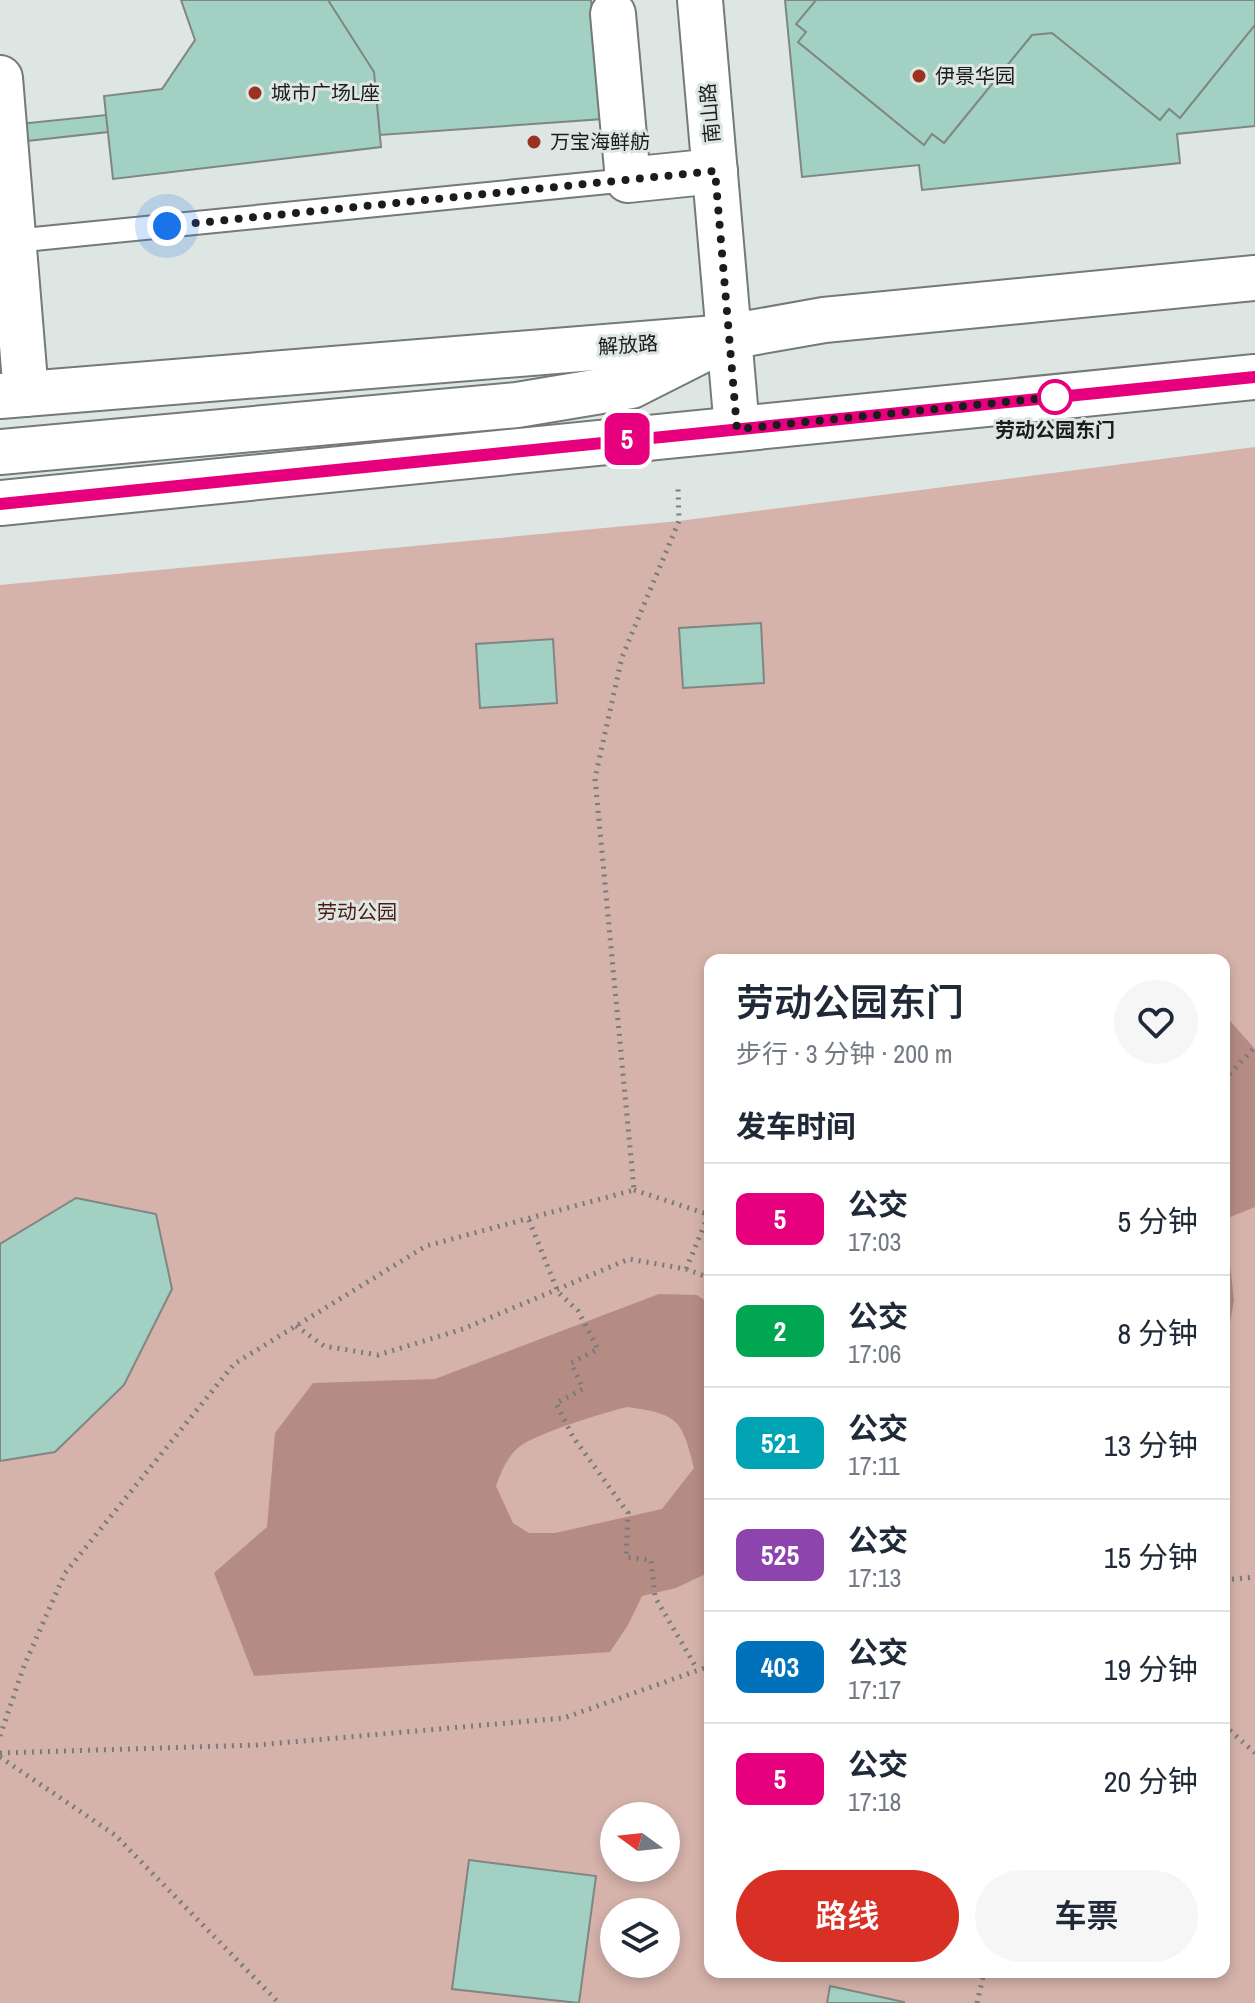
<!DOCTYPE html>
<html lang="zh">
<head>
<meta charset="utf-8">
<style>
  :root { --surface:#fff; --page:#f6f6f7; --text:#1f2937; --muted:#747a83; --line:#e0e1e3; --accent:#d93025 }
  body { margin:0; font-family:"Archivo Narrow","Noto Sans SC",sans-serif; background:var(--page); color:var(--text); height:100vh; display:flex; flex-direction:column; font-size:30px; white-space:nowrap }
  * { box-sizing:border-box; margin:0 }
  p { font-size:26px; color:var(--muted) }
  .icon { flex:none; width:44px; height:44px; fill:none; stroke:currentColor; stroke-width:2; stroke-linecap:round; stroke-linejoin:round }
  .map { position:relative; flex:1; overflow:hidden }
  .details { position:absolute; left:704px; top:954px; width:526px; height:1024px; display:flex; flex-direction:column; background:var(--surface); border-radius:16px; box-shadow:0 4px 12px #0003 }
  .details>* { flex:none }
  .badge { padding:0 16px; border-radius:12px; font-size:28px; line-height:52px }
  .needle { width:52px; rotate:285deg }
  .controls { position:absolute; left:600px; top:1802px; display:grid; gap:16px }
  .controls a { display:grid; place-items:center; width:80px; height:80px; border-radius:50%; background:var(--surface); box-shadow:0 4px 12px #0003; font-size:40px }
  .you { position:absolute; width:40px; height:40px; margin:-20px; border:6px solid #fff; border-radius:50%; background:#1a73e8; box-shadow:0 0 0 12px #1a73e833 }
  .map>.badge { position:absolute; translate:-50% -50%; box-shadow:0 0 0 4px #fff }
  h2 { padding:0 32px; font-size:30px; line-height:72px }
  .round { display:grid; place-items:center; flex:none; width:84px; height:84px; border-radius:42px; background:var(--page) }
  .summary { display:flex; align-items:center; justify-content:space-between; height:136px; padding:0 32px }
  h1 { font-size:38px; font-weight:600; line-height:60px }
  .primary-button { display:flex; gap:16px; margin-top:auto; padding:16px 32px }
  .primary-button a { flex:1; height:92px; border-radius:48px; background:var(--accent); color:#fff; font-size:32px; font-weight:600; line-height:92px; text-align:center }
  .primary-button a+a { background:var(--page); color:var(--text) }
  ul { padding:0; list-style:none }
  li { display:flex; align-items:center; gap:24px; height:112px; padding:0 32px; border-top:2px solid var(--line) }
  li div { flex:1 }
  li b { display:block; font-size:30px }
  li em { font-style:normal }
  li .badge { min-width:88px; font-weight:700; text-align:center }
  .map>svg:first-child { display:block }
</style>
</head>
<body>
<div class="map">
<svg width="1255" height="2003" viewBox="0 0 1255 2003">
  <rect width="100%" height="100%" fill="#dee6e3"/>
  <path fill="#d5b2aa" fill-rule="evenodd" d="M1255 447V2003H0V585L679 521ZM710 960H1224V1972H710ZM614 1816H666V1868H614ZM614 1912H666V1964H614Z"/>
  <path fill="#b58c83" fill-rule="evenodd" d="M1224 1014 1255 1049V1207L1225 1219 1234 1300 1224 1358Z
    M659 1294 697 1295 710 1304V1572L676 1588 642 1596 628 1625 610 1652 254 1676 214 1573 267 1527 275 1433 313 1383 435 1379ZM627 1407C678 1414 682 1419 694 1468L662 1509 555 1533H529L513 1523 496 1486C501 1472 507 1457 519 1447 537 1433 603 1413 627 1407Z"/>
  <path fill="#a2d0c2" stroke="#7f8684" stroke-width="2" d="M181 0H328L374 72 381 147 113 179 104 96 162 89 195 40Z
    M328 0H591L603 119 380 135 374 72Z
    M785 0H1255V126L1177 134 1180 163 922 190 919 165 802 177Z
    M816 0H1255V25L1180 118 1169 109 1160 120 1052 33 1032 35 944 143 932 134 924 145 798 42 806 32 796 24Z
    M106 115 108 132 0 144V126Z
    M761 623 764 683 683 688 679 628Z
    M553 639 557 703 480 708 476 644Z
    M76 1198 156 1214 172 1289 124 1385 55 1452 0 1461V1244Z
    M469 1860 596 1876 579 2003 452 1989Z
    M830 1986 904 2002V2003H827Z"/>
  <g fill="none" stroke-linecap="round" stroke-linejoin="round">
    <defs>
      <path id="lane" d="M14 241 628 180"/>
      <path id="street" d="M613 14 628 180 715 171
        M0 78 26 394"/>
      <path id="secondary" d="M700 0 737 429
        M0 452 517 405 631 386 728 337"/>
      <path id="primary" d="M0 396 728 337 824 320 1255 278
        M0 503 1255 377"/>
    </defs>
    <use href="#lane" stroke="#737a77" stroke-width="26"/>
    <use href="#street" stroke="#737a77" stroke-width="48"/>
    <use href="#secondary" stroke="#737a77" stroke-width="48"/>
    <use href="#primary" stroke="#737a77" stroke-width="48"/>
    <path stroke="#777c7a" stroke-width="5" stroke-dasharray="2 6" stroke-linecap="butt" d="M1224 1080 1255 1047
      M634 1190 710 1215
      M529 1220 558 1292 578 1311 598 1349 571 1363 583 1389 556 1403 573 1437 628 1513 626 1557 651 1560 655 1597 697 1669
      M686 1269 709 1214
      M296 1326 324 1346 378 1355 463 1329 629 1259 686 1269 710 1278
      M1224 1580 1255 1577
      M1224 1725 1255 1753
      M0 1736 24 1666 65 1573 234 1364 426 1246 634 1190 595 778 622 657 679 521 678 487
      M0 1753 257 1745 564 1718 710 1666
      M0 1757 115 1835 279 2003
      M977 2003 984 1972"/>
    <use href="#lane" stroke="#fff" stroke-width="22"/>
    <use href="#street" stroke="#fff" stroke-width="44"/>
    <use href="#secondary" stroke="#fff" stroke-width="44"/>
    <use href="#primary" stroke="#fff" stroke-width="44"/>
  </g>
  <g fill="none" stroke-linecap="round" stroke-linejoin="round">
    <defs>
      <path id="line" d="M0 504 1255 377"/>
    </defs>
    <use href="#line" stroke="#fff" stroke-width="18"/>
    <use href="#line" stroke="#e6007e" stroke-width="12"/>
    <path stroke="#1a1d1c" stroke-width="8" stroke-dasharray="0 14.4" d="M167 226 715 171 737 429 1055 397"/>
  </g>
  <g fill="#9b321f" stroke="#dee6e3" stroke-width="3">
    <circle cx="919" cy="76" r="8"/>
    <circle cx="255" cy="93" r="8"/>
    <circle cx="534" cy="142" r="8"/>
  </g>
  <circle fill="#fff" stroke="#e6007e" stroke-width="4" cx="1055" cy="397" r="16"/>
  <g text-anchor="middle" stroke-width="6" stroke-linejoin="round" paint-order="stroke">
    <g font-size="20" fill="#1a1d1c" stroke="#dee6e3" text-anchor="start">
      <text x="935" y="83">伊景华园</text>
      <text x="271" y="100">城市广场L座</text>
      <text x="550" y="149">万宝海鲜舫</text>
    </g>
    <g font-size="20" fill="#1a1d1c" stroke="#dee6e3">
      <text transform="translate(710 113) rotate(-95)" y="7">南山路</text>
      <text transform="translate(628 345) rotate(-4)" y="7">解放路</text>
    </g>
    <g font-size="20" font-weight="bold" fill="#1a1d1c" stroke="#dee6e3">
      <text x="1055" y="437">劳动公园东门</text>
    </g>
    <g font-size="20" fill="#501b11" stroke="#dee6e3">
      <text x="357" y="919">劳动公园</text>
    </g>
  </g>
</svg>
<div class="controls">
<a><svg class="needle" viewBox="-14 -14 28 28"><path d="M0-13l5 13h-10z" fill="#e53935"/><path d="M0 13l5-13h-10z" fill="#747a83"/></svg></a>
<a><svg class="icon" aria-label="layers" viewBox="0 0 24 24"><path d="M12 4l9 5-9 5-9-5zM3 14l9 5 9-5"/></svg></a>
</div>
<div class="you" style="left:167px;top:226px"></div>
<b class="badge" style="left:627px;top:439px;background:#e6007e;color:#fff">5</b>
<section class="details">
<div class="summary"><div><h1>劳动公园东门</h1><p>步行 · 3 分钟 · 200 m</p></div><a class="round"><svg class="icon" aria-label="heart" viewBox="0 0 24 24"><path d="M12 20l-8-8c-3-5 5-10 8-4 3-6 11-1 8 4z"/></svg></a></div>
<h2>发车时间</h2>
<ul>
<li><span class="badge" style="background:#e6007e;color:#fff">5</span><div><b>公交</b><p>17:03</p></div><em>5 分钟</em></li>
<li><span class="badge" style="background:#00a651;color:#fff">2</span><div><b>公交</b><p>17:06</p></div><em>8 分钟</em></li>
<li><span class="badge" style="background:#00a3b4;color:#fff">521</span><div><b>公交</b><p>17:11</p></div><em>13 分钟</em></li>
<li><span class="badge" style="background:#8e44ad;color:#fff">525</span><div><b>公交</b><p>17:13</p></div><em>15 分钟</em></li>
<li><span class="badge" style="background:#0072bc;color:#fff">403</span><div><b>公交</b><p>17:17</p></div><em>19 分钟</em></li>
<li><span class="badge" style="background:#e6007e;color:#fff">5</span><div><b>公交</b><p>17:18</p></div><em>20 分钟</em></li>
</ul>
<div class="primary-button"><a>路线</a><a>车票</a></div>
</section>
</div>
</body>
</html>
